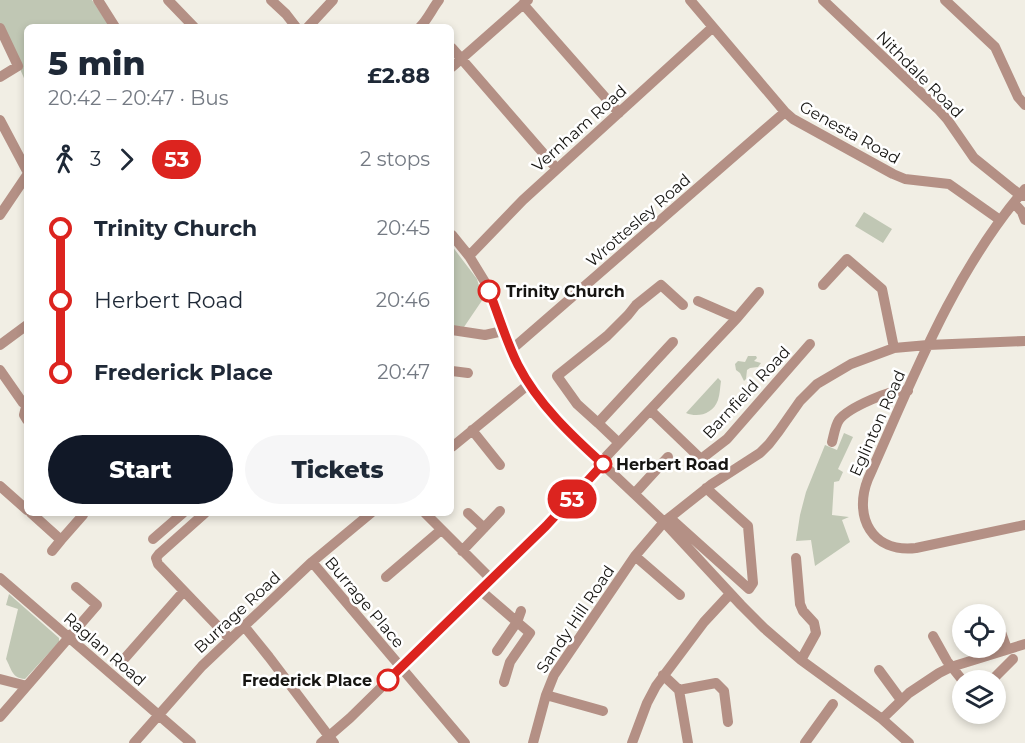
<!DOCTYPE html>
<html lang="en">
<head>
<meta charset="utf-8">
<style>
  :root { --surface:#fff; --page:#f6f6f7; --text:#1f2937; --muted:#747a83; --accent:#111827 }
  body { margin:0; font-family:Montserrat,sans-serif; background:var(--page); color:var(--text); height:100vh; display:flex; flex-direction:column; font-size:22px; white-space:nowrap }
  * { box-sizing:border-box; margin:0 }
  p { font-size:20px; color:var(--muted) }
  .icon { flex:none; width:33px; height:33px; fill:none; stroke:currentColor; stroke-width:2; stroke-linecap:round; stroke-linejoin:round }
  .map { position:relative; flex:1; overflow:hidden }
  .side { position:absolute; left:24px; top:24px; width:430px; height:492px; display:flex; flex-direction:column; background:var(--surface); border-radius:9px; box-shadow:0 3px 9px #0003 }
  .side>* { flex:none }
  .badge { padding:0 12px; border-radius:20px; font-size:21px; line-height:39px }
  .controls { position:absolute; left:952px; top:604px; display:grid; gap:12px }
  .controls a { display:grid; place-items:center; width:54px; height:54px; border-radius:50%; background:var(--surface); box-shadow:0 3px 9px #0003; font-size:30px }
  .map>.badge { position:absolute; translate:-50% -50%; box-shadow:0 0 0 3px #fff }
  .legs { display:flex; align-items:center; gap:9px; height:66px; padding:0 24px; font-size:20px }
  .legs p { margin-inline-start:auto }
  .summary { display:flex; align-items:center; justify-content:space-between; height:102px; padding:0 24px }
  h1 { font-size:33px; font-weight:800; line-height:45px }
  .button { display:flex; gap:12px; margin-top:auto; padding:12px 24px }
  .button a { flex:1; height:69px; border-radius:36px; background:var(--accent); color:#fff; font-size:24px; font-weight:800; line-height:69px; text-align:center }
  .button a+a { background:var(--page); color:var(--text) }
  ul { padding:0 24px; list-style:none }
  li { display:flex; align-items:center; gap:21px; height:72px; font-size:22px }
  li i { display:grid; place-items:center; width:9px; height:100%; margin:0 8px; background:currentColor }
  li i::after { content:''; width:15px; height:15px; margin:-8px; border:4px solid; border-radius:50%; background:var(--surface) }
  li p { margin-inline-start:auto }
  li:first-child i { background:linear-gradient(#0000 50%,currentColor 0) }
  li:last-child i { background:linear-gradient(currentColor 50%,#0000 0) }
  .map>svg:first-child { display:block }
</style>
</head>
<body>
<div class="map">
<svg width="1025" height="743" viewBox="0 0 1025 743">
  <rect width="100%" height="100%" fill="#f1eee4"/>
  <path fill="#c0c7b4" d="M0 0H92L110 27H27V85L0 23Z
    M864 212 892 229 883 243 855 226Z
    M452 246 477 279 483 299 464 327 452 326Z
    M748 356H756L757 358 754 361 761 363 758 367 750 368 747 370 746 379 744 381 740 373 736 370 735 364 738 361 745 362Z
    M718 378 721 381C720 387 720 394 718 400 713 414 698 418 686 413Z
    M844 433 853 437 838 469 843 472 839 481 834 482 832 515 849 517 842 520 850 542 815 566 811 540 796 541 800 515 806 492 825 445 837 450Z
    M9 594 59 638V642L25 679C12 678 12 670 6 659L18 609 6 605Z"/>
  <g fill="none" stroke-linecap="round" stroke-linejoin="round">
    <path stroke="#b49085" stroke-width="10" d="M98 0 115 27
      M168 0 194 27
      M271 0 286 14 296 27
      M690 0 785 112 793 119 893 174 905 179 949 184 1000 220
      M823 0 938 109 947 119 974 158 1020 195 1025 196
      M945 0 995 47 1018 97 1025 105
      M523 4 619 113
      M308 27 333 0
      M420 27C428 19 432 9 439 0
      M0 28 18 66 0 77
      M452 48 557 169
      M452 67 528 0
      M0 120 27 171
      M1025 189C953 273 913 378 868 479 853 517 872 553 916 548L1025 525
      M1014 203 1022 212 1025 220
      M0 215 27 175
      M452 235 469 256 485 282 503 331 519 367 529 384 554 417 573 436 664 522 741 605 764 628 801 660 882 719 909 743
      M469 256 523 200 713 27
      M823 285 847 259 882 289 894 348
      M698 301 737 318
      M452 330 485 335 503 331
      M0 345 27 325
      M511 350 785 112
      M0 370 23 403H27
      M452 371 468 373
      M27 403 24 415 27 420
      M650 410 737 318 759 292
      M598 423 577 404 557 376 607 336 628 315 636 305 661 285 683 305
      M472 430 500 465
      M832 442C834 435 835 426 839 420 848 408 894 387 908 391
      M619 443 598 423 673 342
      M452 447 529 384
      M601 462 650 410 701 459 727 439 810 344
      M0 486 27 510
      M635 493 668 457
      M31 513 61 540 83 515 81 513
      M205 513 159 554 156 558 158 564 230 639
      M425 513 491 579
      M468 513 484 528
      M670 518 749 589 753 583 748 526 706 488
      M153 539 183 513
      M52 551 61 540
      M462 551 500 511
      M635 556 680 595
      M796 558 800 604 803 611 814 623 816 633 801 660
      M312 562 465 743
      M386 577 441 530
      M0 578 191 743
      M480 590 517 622 521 611
      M996 625 998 624 1007 649
      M244 626 269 657 334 743
      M933 636 947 661 963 681
      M497 651 517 622 530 633 510 662 504 682
      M125 658 184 591
      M879 670 901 700
      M663 675 679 690 688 743
      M0 679 27 686
      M991 681 1013 659
      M679 690 716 683 724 691 728 722
      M546 695 603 711
      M0 717 97 605 76 587
      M882 719 909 693 939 673 951 667 1025 644
      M134 743 202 666 312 562 371 513
      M321 743 350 718 546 526 603 464
      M533 743 546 695 554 675 635 556 664 522 712 484 760 453 769 444 779 431 800 401 817 384 851 364 894 348 928 345 1025 341
      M632 743 647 703 656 686 704 622 730 594
      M805 743 833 704"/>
  </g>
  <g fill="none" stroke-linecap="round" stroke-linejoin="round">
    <defs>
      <path id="line-1" d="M388 680 546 526 603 464C571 435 538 404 518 365 506 341 499 316 489 291"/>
    </defs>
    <use href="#line-1" stroke="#fff" stroke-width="14"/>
    <use href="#line-1" stroke="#dc241f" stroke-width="9"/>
  </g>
  <g fill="#fff" stroke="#dc241f" stroke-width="3">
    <circle cx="489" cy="291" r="10"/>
    <circle cx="603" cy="464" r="8"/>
    <circle cx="388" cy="680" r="10"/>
  </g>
  <g text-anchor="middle" stroke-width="5" stroke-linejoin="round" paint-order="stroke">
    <g font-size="16" fill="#161512" stroke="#fff">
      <text transform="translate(920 74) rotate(45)" y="6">Nithdale Road</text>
      <text transform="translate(579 128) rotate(-42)" y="6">Vernham Road</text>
      <text transform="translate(850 132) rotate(29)" y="6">Genesta Road</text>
      <text transform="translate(638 220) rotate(-41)" y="6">Wrottesley Road</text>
      <text transform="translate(746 392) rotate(-47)" y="6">Barnfield Road</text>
      <text transform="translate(877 423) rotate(-66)" y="6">Eglinton Road</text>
      <text transform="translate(365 602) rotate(50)" y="6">Burrage Place</text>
      <text transform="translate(237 612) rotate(-43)" y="6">Burrage Road</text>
      <text transform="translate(575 619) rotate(-56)" y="6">Sandy Hill Road</text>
      <text transform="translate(105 649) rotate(41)" y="6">Raglan Road</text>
    </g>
    <g font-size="16" font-weight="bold" fill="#161512" stroke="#fff" text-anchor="start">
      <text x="506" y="297">Trinity Church</text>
      <text x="616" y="470">Herbert Road</text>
      <text x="372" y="686" text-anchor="end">Frederick Place</text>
    </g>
  </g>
</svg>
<div class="controls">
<a><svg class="icon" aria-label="locate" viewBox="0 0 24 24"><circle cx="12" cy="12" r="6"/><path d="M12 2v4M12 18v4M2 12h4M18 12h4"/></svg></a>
<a><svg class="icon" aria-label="layers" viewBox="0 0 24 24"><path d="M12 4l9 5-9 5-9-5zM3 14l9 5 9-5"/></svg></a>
</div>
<b class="badge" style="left:572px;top:499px;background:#dc241f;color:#fff">53</b>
<section class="side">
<div class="summary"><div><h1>5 min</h1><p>20:42 – 20:47 · Bus</p></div><b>£2.88</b></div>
<div class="legs"><svg class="icon" aria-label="walk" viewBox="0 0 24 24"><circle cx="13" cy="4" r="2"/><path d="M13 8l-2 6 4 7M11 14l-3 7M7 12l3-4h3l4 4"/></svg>3<svg class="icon" aria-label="forward" viewBox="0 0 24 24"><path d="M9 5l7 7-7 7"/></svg><b class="badge" style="background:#dc241f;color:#fff">53</b><p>2 stops</p></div>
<ul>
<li><i style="color:#dc241f"></i><b>Trinity Church</b><p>20:45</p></li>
<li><i style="color:#dc241f"></i><span>Herbert Road</span><p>20:46</p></li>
<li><i style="color:#dc241f"></i><b>Frederick Place</b><p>20:47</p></li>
</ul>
<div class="button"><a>Start</a><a>Tickets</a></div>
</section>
</div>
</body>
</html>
